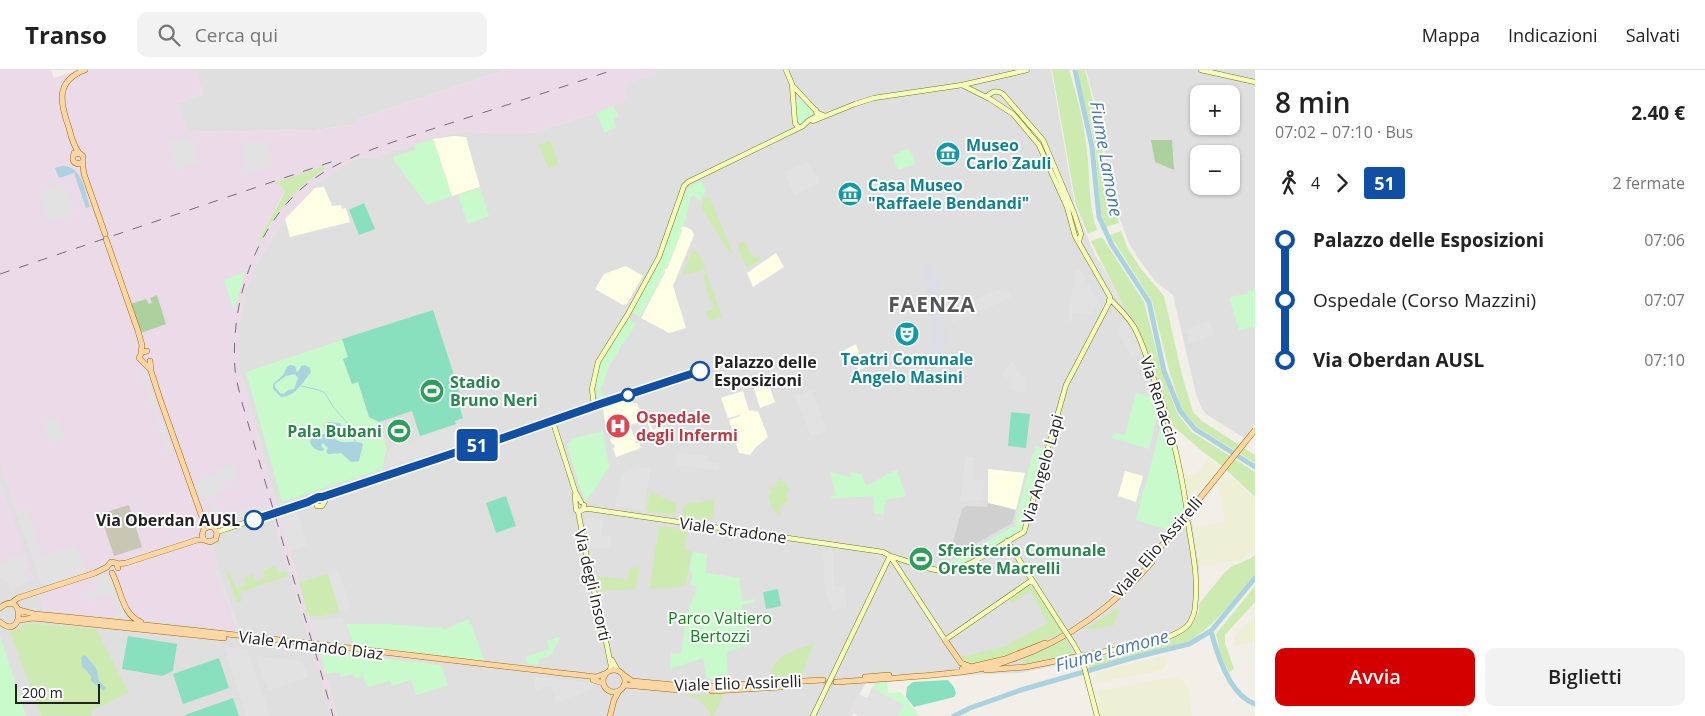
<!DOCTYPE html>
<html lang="it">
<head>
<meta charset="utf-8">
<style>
  :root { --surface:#fff; --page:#f2f2f2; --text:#222; --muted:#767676; --line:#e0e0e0; --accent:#d40000 }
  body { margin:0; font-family:"Open Sans",sans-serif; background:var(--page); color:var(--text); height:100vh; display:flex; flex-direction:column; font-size:19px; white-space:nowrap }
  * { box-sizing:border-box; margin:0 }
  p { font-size:16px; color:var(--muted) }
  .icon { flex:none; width:28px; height:28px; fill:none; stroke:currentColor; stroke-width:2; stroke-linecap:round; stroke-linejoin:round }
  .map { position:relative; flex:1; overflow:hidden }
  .side { display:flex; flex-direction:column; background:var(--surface); width:450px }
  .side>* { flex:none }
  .badge { padding:0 10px; border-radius:4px; font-size:18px; line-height:32px }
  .fabs { position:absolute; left:1190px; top:15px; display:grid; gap:10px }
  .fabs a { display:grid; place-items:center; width:50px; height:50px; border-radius:10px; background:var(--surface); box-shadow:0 1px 4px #0004; font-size:25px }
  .scale { position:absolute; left:15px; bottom:12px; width:85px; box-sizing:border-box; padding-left:5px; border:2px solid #222; border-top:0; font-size:14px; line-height:18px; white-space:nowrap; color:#222; -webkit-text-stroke:4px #fff; paint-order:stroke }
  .map>.badge { position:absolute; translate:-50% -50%; box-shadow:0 0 0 2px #fff }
  .legs { display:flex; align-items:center; gap:8px; height:55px; padding:0 20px; font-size:16px }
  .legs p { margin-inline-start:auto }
  .summary { display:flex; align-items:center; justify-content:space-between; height:85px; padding:0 20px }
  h1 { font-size:28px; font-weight:600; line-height:38px }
  .action { display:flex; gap:10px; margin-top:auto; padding:10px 20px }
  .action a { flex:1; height:58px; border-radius:10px; background:var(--accent); color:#fff; font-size:20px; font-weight:600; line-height:58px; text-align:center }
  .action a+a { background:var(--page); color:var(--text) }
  ul { padding:0 20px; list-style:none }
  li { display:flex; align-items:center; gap:18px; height:60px; font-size:19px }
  li i { display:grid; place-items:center; width:8px; height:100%; margin:0 6px; background:currentColor }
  li i::after { content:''; width:12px; height:12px; margin:-6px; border:4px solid; border-radius:50%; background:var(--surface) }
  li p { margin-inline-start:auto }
  li:first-child i { background:linear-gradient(#0000 50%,currentColor 0) }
  li:last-child i { background:linear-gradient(currentColor 50%,#0000 0) }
  header { display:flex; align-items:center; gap:30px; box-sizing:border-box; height:70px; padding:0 25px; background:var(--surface); border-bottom:1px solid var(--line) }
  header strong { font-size:24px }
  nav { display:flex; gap:28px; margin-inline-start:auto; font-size:18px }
  .search { width:350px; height:45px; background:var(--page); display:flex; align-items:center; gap:12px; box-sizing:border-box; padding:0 18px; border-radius:10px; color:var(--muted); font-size:19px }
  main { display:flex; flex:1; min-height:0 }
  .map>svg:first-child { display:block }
</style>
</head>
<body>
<header>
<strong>Transo</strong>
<div class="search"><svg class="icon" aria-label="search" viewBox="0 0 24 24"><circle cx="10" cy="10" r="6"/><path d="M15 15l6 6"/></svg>Cerca qui</div>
<nav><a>Mappa</a><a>Indicazioni</a><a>Salvati</a></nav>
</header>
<main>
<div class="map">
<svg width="1255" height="646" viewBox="0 0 1255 646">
  <rect width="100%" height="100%" fill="#f2efe9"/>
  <path fill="#e0dfdf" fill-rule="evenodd" d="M195 0H504L359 49 352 55 315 60 187 62 177 33 203 24Z
    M664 0H1051L1075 136 1094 183 1134 253 1145 279 1169 347 1189 434 1199 497 1197 542 1192 554 1182 563 1164 571 1103 586 1020 603 942 606 865 614 848 646H337L319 581 313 580 332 646H26L0 567V206L242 210 232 292 273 446 310 572 316 571 279 445 239 296V254L245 223 256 196 274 165 290 142 317 113 330 104 355 89 366 86 367 88 411 76 433 67 464 61 487 63H531L599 42 628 30 623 15ZM324 117 332 136 342 139 285 150 315 118Z
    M1086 0H1255V354L1244 368 1206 344 1201 337 1196 324 1173 225 1156 212 1138 188 1129 173 1114 134 1105 87 1103 62ZM1199 24H1231V56H1199ZM1199 84H1231V116H1199Z"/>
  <path fill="#ebdbe8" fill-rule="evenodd" d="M0 0H51L54 8 77 0H195L203 24 177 33 188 62 315 60 352 55 359 49 504 0H664L624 15 629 30 599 42 531 63H487L464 61 433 67 411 76 367 88 366 86 355 89 330 104 317 113 290 142 274 165 256 196 245 223 239 255V296L279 445 316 572H310L273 446 220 463 214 474 212 475 218 492 215 501 236 562 169 552 99 547 43 540 39 525 49 521 46 516 42 514 40 511 0 394ZM324 96 325 99 306 112 285 133 258 174 262 163 285 121 281 116 275 113Z
    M0 410 34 510 10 519 7 511 0 507Z
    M312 580 319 581 337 646H332Z"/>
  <path fill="#ffffe5" d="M454 66 466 67 480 117 452 126 433 69Z
    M324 117 332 136 341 135 342 139 346 138 350 152 290 167 285 149 315 118Z
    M683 156 692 160 694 165 673 216 686 258 669 263 641 248 665 202 664 199 667 198 669 194 682 160 681 158Z
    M776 183 784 197 753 217 747 203Z
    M626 196 643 206 627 234 623 235 595 219 604 204Z
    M856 274 864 298 858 300 852 285 841 289 839 283Z
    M765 304 775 332 760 338 751 309Z
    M743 321 749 341 753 340 754 342 758 341 768 367 755 378 750 385 739 383 729 350 740 346V345L728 348 721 328Z
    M631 326 633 333H637L641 344 659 351 657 355 650 353 653 360 663 357 665 362 653 367 647 351 645 350 630 355 634 367 649 361 650 365 635 370 636 374 639 373 641 378 616 387 613 378 615 377 614 374H612L610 369 625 364 626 367 628 366 626 364 625 357 607 363 603 339 607 338 606 335Z
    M988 399 1025 403 1016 440 988 433Z
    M1125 401 1143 406 1136 432 1118 426Z"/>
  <path fill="#d0d0d0" d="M988 433 1016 440 1012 453 951 488 949 486 962 439 966 436 987 437Z"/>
  <path fill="#c7c7b4" d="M129 435 142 477 114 486 100 444Z"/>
  <path fill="#eef0d5" d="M1208 389 1220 396 1199 420 1188 425 1184 405 1197 403Z
    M1225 406 1234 410 1255 429V481L1239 490 1199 497 1194 458 1225 451 1218 415Z
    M1255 545V572L1233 576 1234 566Z
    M1165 585 1167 593 1164 598 1158 601 1096 613 1095 603Z
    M1179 606 1189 620 1192 646H1100L1097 621Z"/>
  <path fill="#cdebb0" d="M1052 0H1069C1077 25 1084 53 1087 80 1090 106 1088 135 1097 160L1088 164 1076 135Z
    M1077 0H1085L1101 63 1103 87 1111 126 1119 153 1106 157 1101 144 1095 76Z
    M550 70 559 94 548 98 539 75Z
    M324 96 325 99C295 118 275 143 259 175L258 174C264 155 277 140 285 121L281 116 274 113Z
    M709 126 733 183 729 182 702 139C702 132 703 129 709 126Z
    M1121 161 1128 179 1141 199 1164 226 1182 305 1193 342 1202 351 1255 385V393L1197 357 1182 340 1169 300 1152 231 1110 165Z
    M1102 167 1144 232 1162 302 1177 343 1192 362 1255 402V427L1221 395 1202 381 1173 356 1146 278 1134 253 1122 233 1091 171Z
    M745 171 754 188 760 186 761 189 747 198 737 175Z
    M692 181H696L701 187 722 247 709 251 706 241 714 239 712 232H710L703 205 706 204 705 200 682 205Z
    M780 408 790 419 786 424 788 425 786 427 789 430 779 437 781 438 779 441 781 444 780 447 772 438 768 425 771 424 769 418 777 417 776 412Z
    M650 421 677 434 675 445 646 441Z
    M715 429 712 451 682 446 684 435Z
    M659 456 688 460 684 478 691 481 686 514 682 517 649 519Z
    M1255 485V505C1235 528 1215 556 1189 571L1090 598 1087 590 1164 571 1183 563 1193 554 1199 542V534L1224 503 1231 497 1251 488Z
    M275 496 278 503 286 501 288 506 239 523 242 531 237 533 226 501 228 500 237 519 246 515 244 508 253 504 256 512 265 508 263 500Z
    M630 497 640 498 636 519 599 521 598 506 627 510Z
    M328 504 340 542 323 546H308L299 512Z
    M1028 515 1034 518 1062 562C1040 573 991 596 967 595L961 587 1005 576 1047 553 1031 521 1012 533 1009 528Z
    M1255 516V532L1225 565V573L1234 599 1229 602 1221 586 1216 564Z
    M1121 536 1113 556 1084 560Z
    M25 553 96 559 129 623 90 641 92 646H41L10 562 21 558Z
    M1064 569 1073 581 1070 586 1040 593 1022 594 1023 588Z
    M814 573 802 605 771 607C770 585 798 580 814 573Z
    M682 623 696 625 724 624 714 646H710L711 644 700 631Z"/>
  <path fill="#add19e" d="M1151 70H1172L1174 100 1155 92Z
    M157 225 166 254 141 263 131 234 146 229 149 234 152 233 150 228Z"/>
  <path fill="#c8facc" d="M798 29H803L814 44 801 54 797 52 795 32Z
    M613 36 619 46 613 49 616 57 605 63 596 43Z
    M433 69 452 126 427 135 395 92 393 87 415 80 414 75Z
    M908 78 914 88 915 94 898 100 892 86Z
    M701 111 706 121 700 131 693 125 690 128 685 152 681 158 682 160 669 194 664 199 665 201 640 247 632 242 661 189 685 123 690 116Z
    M480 118 489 146 468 154 458 125Z
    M245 202 235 237 233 238 224 210Z
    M1255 220V257L1239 260 1229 227 1248 224V221Z
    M628 248 636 254 623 274H621V277L609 296 603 315 600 317 603 328 599 329 597 327 596 308 601 291Z
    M342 270 348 287 343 289 351 314 358 312 369 348 379 352 387 378 382 399 282 432 246 302Z
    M1136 323 1158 328 1160 334 1149 379 1112 368 1113 363 1125 365Z
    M1164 343 1186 441 1171 461 1136 450 1140 435 1139 434 1144 418H1145Z
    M603 361 609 397 594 421 585 431 582 426 584 425 582 421 581 422 567 374 572 372 571 369Z
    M1035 376 1045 379 1022 459 965 492 950 499 939 498 941 491 948 495 950 492 979 476 982 477 983 474 1012 457H1016L1015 453 1033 383 1036 382Z
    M897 400 906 426 885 430 884 445 875 444 873 426 830 429V427L836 425 830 402 850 407 852 402 861 404 866 416C877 411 886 404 897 400Z
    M693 482 707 484 706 503 739 508 742 531 754 529 755 532 742 535 751 574 727 582 728 608 707 609 703 588 670 599 671 583 681 584 686 548 697 517 690 514 692 508 690 498Z
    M469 549 485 592 355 578 346 554H390L437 558 441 556 443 560Z
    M0 567 26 646H0Z
    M558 567 560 568 551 585 540 589 538 595 528 594 525 587 549 579 547 571Z
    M320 581 441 595 448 615 416 625 411 610 392 616 390 611 367 617 363 606 355 608 353 604 341 607 339 603 334 602 326 604Z
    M887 612 888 623 901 622 919 646H898L903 635 872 618 875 613Z"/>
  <path fill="#88e0be" d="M364 133 375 159 359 165 349 140Z
    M433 240 464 336 460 338 463 348 455 351 456 354 420 366 412 341 379 352 369 347 358 312 352 314 343 289 348 287 342 269Z
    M1011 342 1030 344 1026 378 1008 376Z
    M506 426 516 456 496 463 486 433Z
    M778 519 781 536 766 539 763 522Z
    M128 566 177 574 173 601 162 606 122 599Z
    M219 588 229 618 183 634 173 604Z
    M948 610 954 617 956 623 954 627 914 637 906 627 907 617 913 612Z
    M233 628 239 646H186L185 645Z"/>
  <path fill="#e2e2e2" d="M166 68H192L199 93 177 100Z
    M269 72 273 96 247 104 241 73Z
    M808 92 820 112 794 125 784 102Z
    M64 114 75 144 49 153 39 123Z
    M1099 190 1118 224 1124 238 1122 239 1112 227 1093 193Z
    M1076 199 1081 201 1098 232 1091 244 1073 243 1072 251H1068Z
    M1007 217 1011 228 952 252 948 239Z
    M1124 247 1132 260 1141 281 1137 288 1131 286 1118 261Z
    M1210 251 1214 265 1187 274 1189 265 1183 260Z
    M1013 292 1019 303 1026 308 1024 323 1008 318 1009 309 1001 305 1005 300 1004 299Z
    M145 301 158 341 157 343 161 355 163 354 172 383 168 386 141 305Z
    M812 320 822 347 826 361 811 366 795 326Z
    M57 347 65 368 51 373 43 352Z
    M461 353 467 371 383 398 390 378Z
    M677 383 708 386V392L720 393 719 400 676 395Z
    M965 387H974L973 409 984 410 983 430 960 431Z
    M234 394 239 408 223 413 225 421 203 429 202 426 200 427 195 412 220 403 219 399Z
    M651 397 644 440 615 436 622 404 637 398Z
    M214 431 220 446 232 442 233 444 243 441V439L262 433 264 441 219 456 216 453 208 433Z
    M26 438 42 486 76 475 86 503 46 516 42 514 16 442Z
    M295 441V443H298L307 475 290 481 280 447 282 445Z
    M587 447 603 449 601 466 611 467 609 479 590 477 585 450Z
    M823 480 833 481 834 517H845L847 538H841L832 541 833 536 825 523Z
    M22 483 31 510 11 518 8 511 0 506V494L10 491 9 488Z
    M219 500 240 560 236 559 215 501Z
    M338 501 351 537 340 542 328 504Z
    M107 503 112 505 127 549 112 548 111 544 118 541 112 524 89 532 86 524 96 520 92 508Z
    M342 547 352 572 317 570 311 550H324Z
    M224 577 247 579 270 646H246Z
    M256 586 300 591 303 593 308 607 268 621Z
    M533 606 595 613 591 620 556 632 551 616 536 621Z
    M872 618 904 635 898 646H858L854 643 852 646H847L858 624 867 628Z"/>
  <path fill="#dddde8" d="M933 192 930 195 934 208 938 207 941 223 936 228 949 274 943 276 942 284 932 287 931 280 936 278 925 229 927 214 921 196Z"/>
  <path fill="#aad3df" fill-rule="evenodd" d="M63 96C82 96 85 122 90 137L86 138 74 103 59 108 55 98Z
    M290 295 295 296 297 302 300 299 301 296 305 295 310 298 311 302C303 312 295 327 281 327L273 319V314L283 305 287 297ZM295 304 298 308 294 319 288 320 284 324 280 323 275 317V314L286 306Z
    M328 352 340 353 343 359 341 363 334 365 336 370C345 375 354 369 363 374L359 391 351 392 341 383 328 384 326 382 328 378 323 373 321 375 324 379 323 381C311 380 305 369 316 363L325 364 326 362 324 356Z
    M83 585 86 586 96 598 99 611 106 618 104 621 91 611V606L82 596 81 588Z"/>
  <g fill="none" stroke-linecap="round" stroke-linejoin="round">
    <path stroke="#aad3df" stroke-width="1" d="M301 316 319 320 325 323 334 338 351 357 355 371"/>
    <path stroke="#aad3df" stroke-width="5" d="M1075 0 1092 77 1099 147 1112 175 1149 232 1164 301 1180 341 1195 359 1255 397
      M1211 561C1217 584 1230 626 1255 634
      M954 646 970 638 1021 620 1132 588 1189 574 1211 561 1255 508"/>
    <path stroke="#c8c6c1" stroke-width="5" stroke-dasharray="5 2.5" stroke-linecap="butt" d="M823 613 836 612"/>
    <defs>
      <path id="secondary" d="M786 0 792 14 795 53 799 58
        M1201 0 1255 12
        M792 15 818 43 825 46
        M962 15 990 29 1013 44 1039 75 1067 137 1075 166 1110 227 1109 231H1112C1120 239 1128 247 1134 257 1142 271 1147 288 1152 304 1169 348 1180 393 1187 441
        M986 27C992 22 996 19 1003 24L1043 70 1074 143 1081 164 1079 171
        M813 51 855 34 874 28 962 15 1027 0
        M552 349 575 421 581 432
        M575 425 576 440 580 441 583 440 584 435
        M309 432H315L317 436H322L325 431 322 427
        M584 439H590L883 482 890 486 898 498 945 570 1032 510
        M578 441 589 499 607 576 611 596 610 600
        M217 462 308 432 318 427H322L486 374 594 335 592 319 598 292 628 244 659 187 684 116 688 112 803 56 808 51 817 46 816 40
        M1007 471 1061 555
        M890 486C909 491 929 501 947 501 964 501 1007 471 1024 462L1066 315 1110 231
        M1073 573 1082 589 1097 646
        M1080 586C1105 580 1173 574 1189 554 1192 549 1195 542 1195 536 1199 510 1192 478 1188 453
        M612 590 617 599
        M813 646 890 486"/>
      <path id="primary" d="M74 83C73 88 71 92 78 94L83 92
        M79 83C74 76 71 67 69 58 60 33 55 11 85 0
        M74 85 79 83 83 86V97L84 104 105 164
        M106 169 138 261 142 275 141 283
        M147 281 142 282 139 288 149 298
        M150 291 151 301 160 329 202 447 204 459 202 465 204 470
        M117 494 126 493 197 470H204L210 472 216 469 217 462 214 458 210 456 204 459
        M112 503C121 519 122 545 141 552
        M10 534 18 528 95 503 107 497 111 492 116 493 118 498
        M0 538C25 517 24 573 0 552
        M19 540 34 544C222 561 409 586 596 607L604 604
        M19 550 33 548 224 568
        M945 570 961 593 969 596
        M962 599 1005 589 1045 573
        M603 611a11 11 0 1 1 22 0a11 11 0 1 1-22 0Z
        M986 600 1026 597 1080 586
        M625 606 632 611 695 617 823 610
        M865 607 889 605
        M593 610 603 613
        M836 612C880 609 925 607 969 601 983 599 997 595 1010 590 1067 571 1113 537 1152 492
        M625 615 679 620
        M712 621 781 617
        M610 646 614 630 619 621"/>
    </defs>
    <use href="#secondary" stroke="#707d05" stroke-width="5.5"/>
    <use href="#primary" stroke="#a06b00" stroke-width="6"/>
    <use href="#secondary" stroke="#f7fabf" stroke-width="4.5"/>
    <use href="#primary" stroke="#fcd6a4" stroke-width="5"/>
    <path stroke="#707070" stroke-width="1" stroke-dasharray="10 10" stroke-linecap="butt" d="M0 204 334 91
      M312 572 243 336C240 324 236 311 235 299 230 231 257 148 315 108 348 85 388 74 426 61 488 41 551 21 613 0
      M315 581 333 646"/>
    <defs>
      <path id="secondary-bridge" d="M1061 555 1073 573"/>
      <path id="primary-bridge" d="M1150 490 1255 360"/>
    </defs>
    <use href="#secondary-bridge" stroke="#707d05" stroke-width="5.5" stroke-linecap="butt"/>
    <use href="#primary-bridge" stroke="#a06b00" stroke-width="6" stroke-linecap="butt"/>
    <use href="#secondary-bridge" stroke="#f7fabf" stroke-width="4.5"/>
    <use href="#primary-bridge" stroke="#fcd6a4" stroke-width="5"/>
  </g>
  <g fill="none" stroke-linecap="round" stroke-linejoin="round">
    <defs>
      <path id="line-1" d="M254 450 308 432 318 427H322L484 373 486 374 600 334 700 301"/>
    </defs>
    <use href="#line-1" stroke="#fff" stroke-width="11"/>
    <use href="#line-1" stroke="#114fa4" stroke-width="8"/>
  </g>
  <defs>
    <symbol id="museum-disc" viewBox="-11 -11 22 22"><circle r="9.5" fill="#0f9aa8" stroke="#fff"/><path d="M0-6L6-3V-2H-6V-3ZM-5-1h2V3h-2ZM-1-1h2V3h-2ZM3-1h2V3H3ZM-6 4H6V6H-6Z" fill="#fff"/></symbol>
    <symbol id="theatre-disc" viewBox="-11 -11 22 22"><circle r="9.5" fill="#0f9aa8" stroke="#fff"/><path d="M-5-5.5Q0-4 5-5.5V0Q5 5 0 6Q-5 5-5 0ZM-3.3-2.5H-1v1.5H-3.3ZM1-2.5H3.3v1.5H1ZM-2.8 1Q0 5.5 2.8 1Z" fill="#fff"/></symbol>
    <symbol id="stadium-disc" viewBox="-11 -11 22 22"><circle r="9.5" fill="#2e9e5b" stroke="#fff"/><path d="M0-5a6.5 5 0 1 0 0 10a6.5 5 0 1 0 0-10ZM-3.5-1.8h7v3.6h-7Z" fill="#fff"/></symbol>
    <symbol id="hospital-disc" viewBox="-11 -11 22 22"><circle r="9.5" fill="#e0444e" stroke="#fff"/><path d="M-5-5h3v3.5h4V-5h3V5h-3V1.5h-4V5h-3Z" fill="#fff"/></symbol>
  </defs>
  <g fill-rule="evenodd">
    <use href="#museum-disc" x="934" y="70" width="28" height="28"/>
    <use href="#museum-disc" x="836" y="110" width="28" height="28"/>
    <use href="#theatre-disc" x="893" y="250" width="28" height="28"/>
    <use href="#stadium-disc" x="418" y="307" width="28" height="28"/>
    <use href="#hospital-disc" x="604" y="342" width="28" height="28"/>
    <use href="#stadium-disc" x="385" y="347" width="28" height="28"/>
    <use href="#stadium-disc" x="907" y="475" width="28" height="28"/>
  </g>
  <g fill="#fff" stroke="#114fa4" stroke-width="2.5">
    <circle cx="700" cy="301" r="9"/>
    <circle cx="628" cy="325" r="6"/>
    <circle cx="254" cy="450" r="9"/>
  </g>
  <g text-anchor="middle" stroke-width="4" stroke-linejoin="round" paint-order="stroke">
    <g font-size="16" font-weight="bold" fill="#0d838f" stroke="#fff" text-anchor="start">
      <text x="966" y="81">Museo<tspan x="966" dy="18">Carlo Zauli</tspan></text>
      <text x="868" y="121">Casa Museo<tspan x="868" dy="18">"Raffaele Bendandi"</tspan></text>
      <text x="907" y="295" text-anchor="middle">Teatri Comunale<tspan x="907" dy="18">Angelo Masini</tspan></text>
    </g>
    <g font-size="16" font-weight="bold" fill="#222" stroke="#fff" text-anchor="start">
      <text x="714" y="298">Palazzo delle<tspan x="714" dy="18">Esposizioni</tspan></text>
      <text x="240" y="456" text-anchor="end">Via Oberdan AUSL</text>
    </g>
    <g font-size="16" font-weight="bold" fill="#27864d" stroke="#fff" text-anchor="start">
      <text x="450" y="318">Stadio<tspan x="450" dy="18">Bruno Neri</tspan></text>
      <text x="382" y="367" text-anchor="end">Pala Bubani</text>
      <text x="938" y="486">Sferisterio Comunale<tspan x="938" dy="18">Oreste Macrelli</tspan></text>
    </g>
    <g font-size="16" fill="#222" stroke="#fff">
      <text transform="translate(1160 331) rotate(72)" y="6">Via Renaccio</text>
      <text transform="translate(1042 399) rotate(-74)" y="6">Via Angelo Lapi</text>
      <text transform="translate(733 460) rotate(8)" y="6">Viale Stradone</text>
      <text transform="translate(1157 477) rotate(-49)" y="6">Viale Elio Assirelli</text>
      <text transform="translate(593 515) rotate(77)" y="6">Via degli Insorti</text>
      <text transform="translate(311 575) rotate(7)" y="6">Viale Armando Diaz</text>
      <text transform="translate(738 613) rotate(-2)" y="6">Viale Elio Assirelli</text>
    </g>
    <g font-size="16" font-weight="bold" fill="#be3a42" stroke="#fff" text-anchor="start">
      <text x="636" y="353">Ospedale<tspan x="636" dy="18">degli Infermi</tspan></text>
    </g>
    <g font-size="16" fill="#0c8416" stroke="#fff">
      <text x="720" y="554">Parco Valtiero<tspan x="720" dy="18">Bertozzi</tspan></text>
    </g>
    <g font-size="18" font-style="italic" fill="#4a7aab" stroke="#fff">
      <text transform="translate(1106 89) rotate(80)" y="6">Fiume Lamone</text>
      <text transform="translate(1112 581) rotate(-15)" y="6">Fiume Lamone</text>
    </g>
    <g font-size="21" font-weight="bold" letter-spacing="1" fill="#555" stroke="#fff">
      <text x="932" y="242">FAENZA</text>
    </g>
  </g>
</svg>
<div class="fabs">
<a>+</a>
<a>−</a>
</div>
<div class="scale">200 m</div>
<b class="badge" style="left:477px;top:375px;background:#114fa4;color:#fff">51</b>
</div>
<section class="side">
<div class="summary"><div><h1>8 min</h1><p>07:02 – 07:10 · Bus</p></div><b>2.40 €</b></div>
<div class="legs"><svg class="icon" aria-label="walk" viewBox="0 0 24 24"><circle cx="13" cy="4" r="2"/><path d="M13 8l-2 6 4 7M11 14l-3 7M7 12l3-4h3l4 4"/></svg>4<svg class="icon" aria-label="forward" viewBox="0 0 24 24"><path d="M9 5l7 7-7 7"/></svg><b class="badge" style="background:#114fa4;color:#fff">51</b><p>2 fermate</p></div>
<ul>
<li><i style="color:#114fa4"></i><b>Palazzo delle Esposizioni</b><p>07:06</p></li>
<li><i style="color:#114fa4"></i><span>Ospedale (Corso Mazzini)</span><p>07:07</p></li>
<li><i style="color:#114fa4"></i><b>Via Oberdan AUSL</b><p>07:10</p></li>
</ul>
<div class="action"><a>Avvia</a><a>Biglietti</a></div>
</section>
</main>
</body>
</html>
